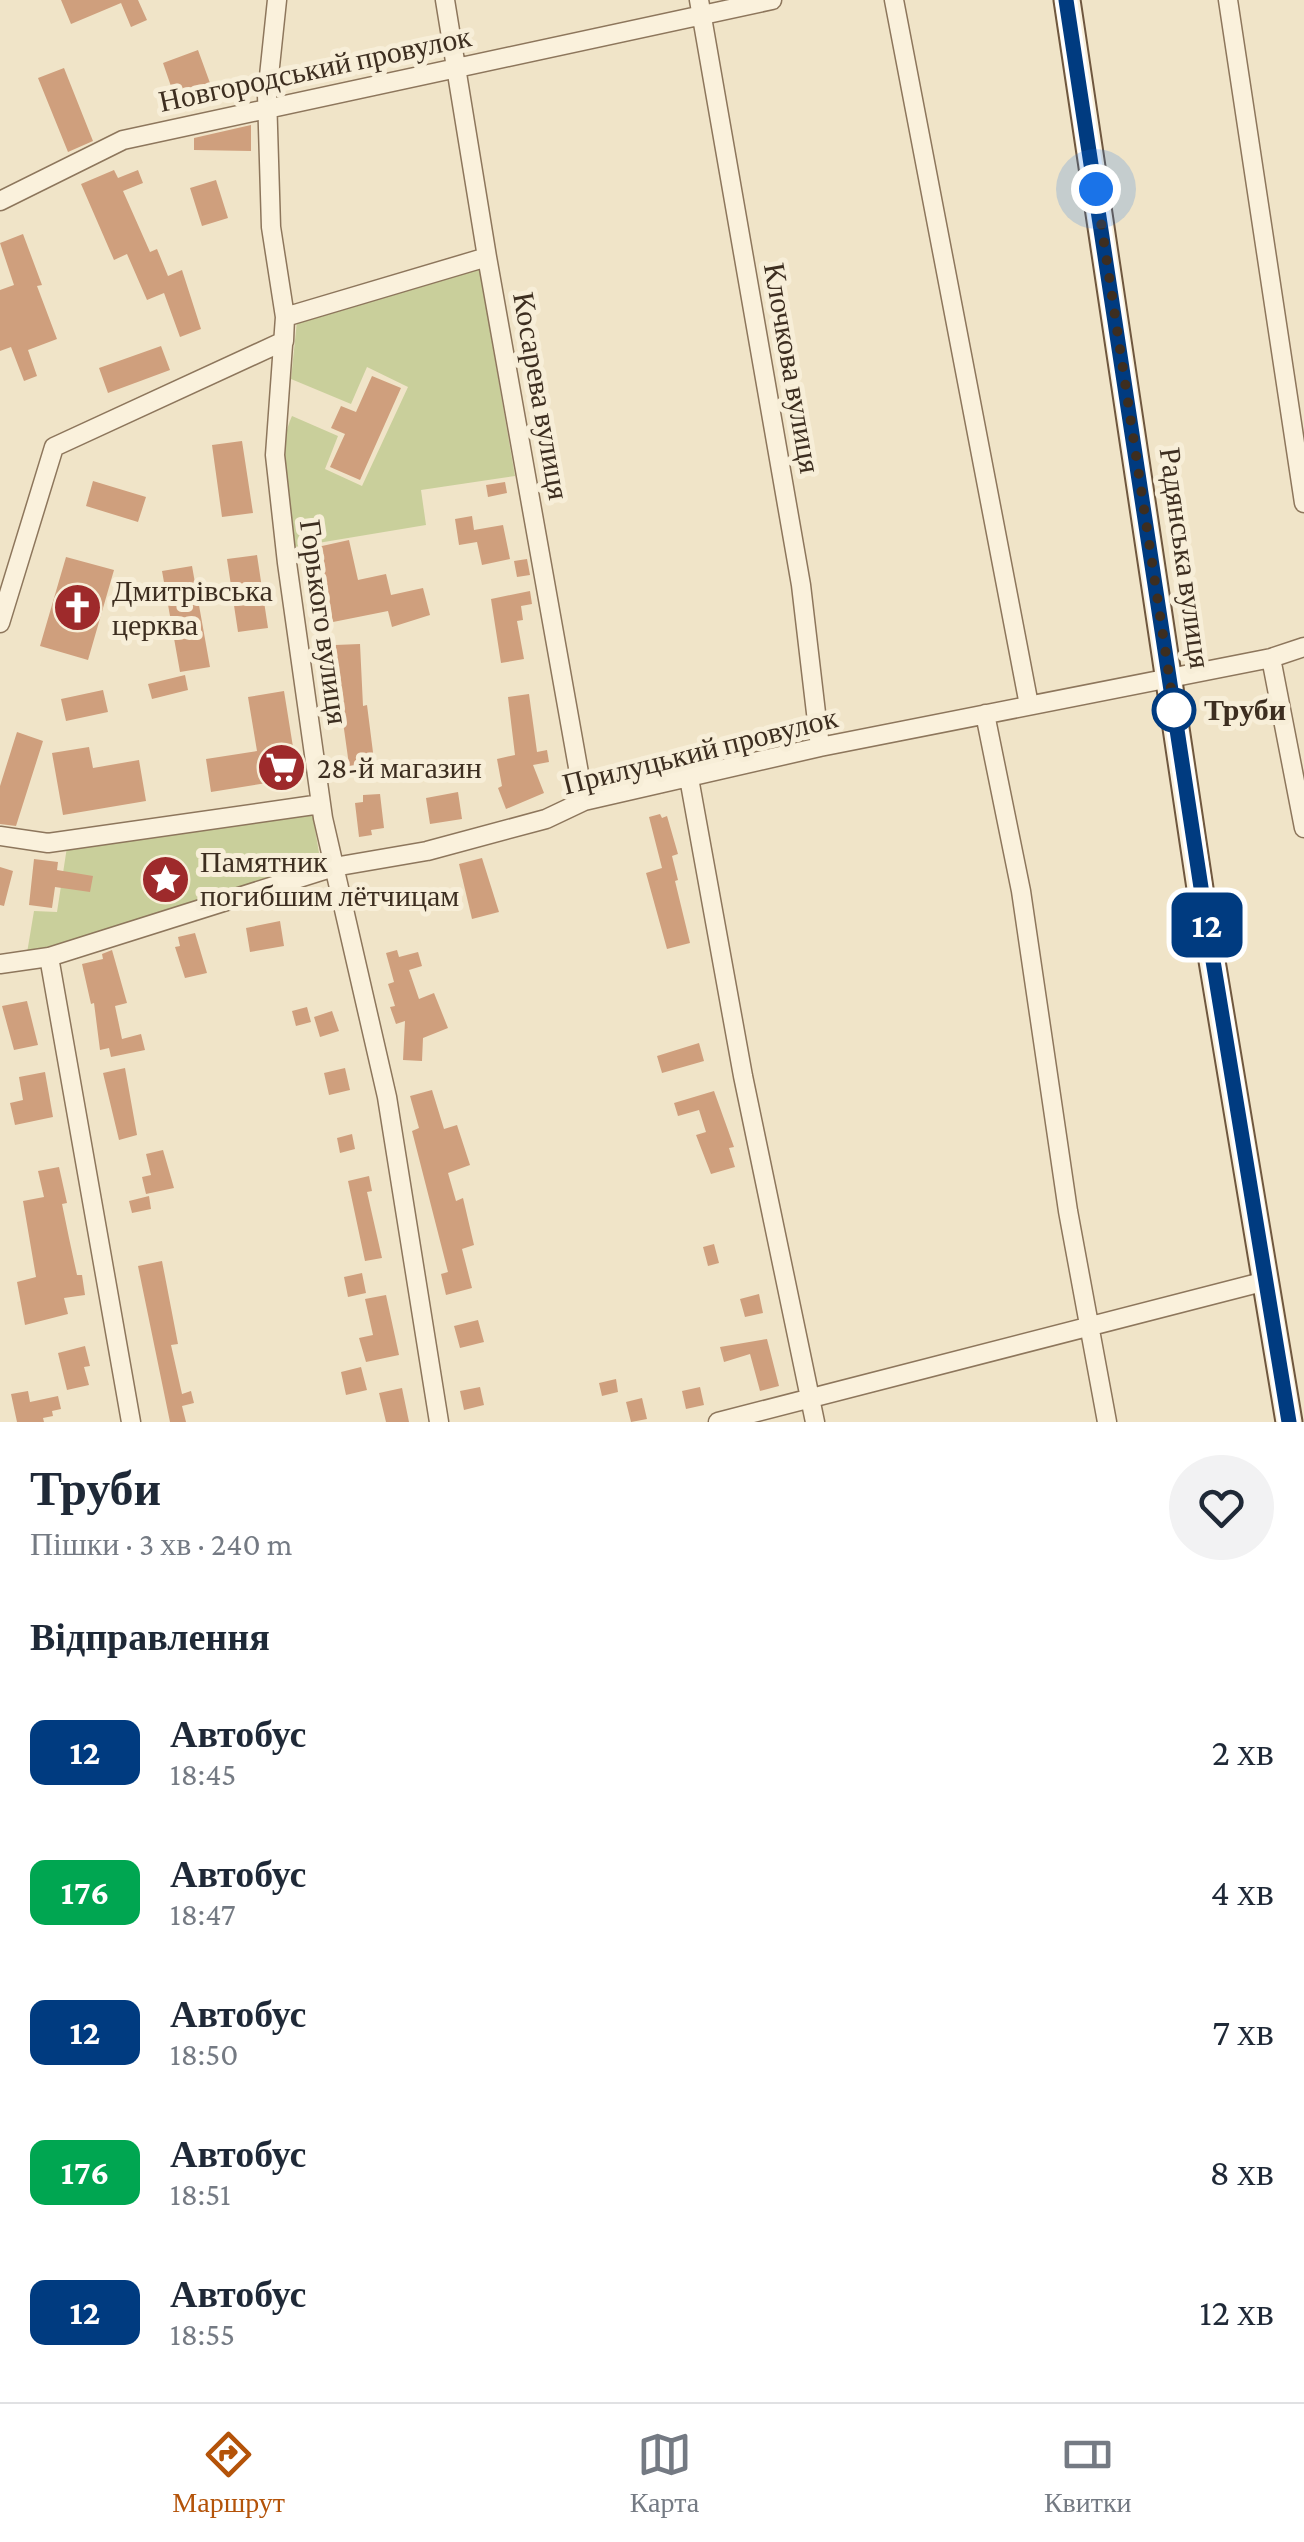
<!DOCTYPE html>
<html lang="uk">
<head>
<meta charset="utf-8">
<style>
  :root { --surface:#fff; --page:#f2f2f3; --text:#1f2937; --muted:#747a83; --line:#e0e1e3; --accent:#b45309 }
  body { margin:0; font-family:"Crimson Pro",serif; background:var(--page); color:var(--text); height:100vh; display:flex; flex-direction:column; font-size:38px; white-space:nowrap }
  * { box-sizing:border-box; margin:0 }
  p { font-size:32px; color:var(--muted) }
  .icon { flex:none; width:55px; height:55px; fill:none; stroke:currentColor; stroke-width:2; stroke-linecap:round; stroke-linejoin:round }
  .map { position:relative; height:1422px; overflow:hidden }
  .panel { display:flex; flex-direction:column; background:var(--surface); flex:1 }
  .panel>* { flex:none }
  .badge { padding:0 20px; border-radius:15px; font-size:35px; line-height:65px }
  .you { position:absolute; width:50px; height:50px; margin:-25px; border:8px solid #fff; border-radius:50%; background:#1a73e8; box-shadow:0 0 0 15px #1a73e833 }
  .map>.badge { position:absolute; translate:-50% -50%; box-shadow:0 0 0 5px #fff }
  h2 { padding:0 30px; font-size:38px; line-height:90px }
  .round { display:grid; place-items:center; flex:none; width:105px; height:105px; border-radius:52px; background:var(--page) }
  .headline { display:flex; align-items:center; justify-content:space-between; height:170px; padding:0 30px }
  h1 { font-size:48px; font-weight:700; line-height:75px }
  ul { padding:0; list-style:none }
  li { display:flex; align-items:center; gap:30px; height:140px; padding:0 30px }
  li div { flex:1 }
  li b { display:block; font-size:38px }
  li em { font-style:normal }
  li .badge { min-width:110px; font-weight:700; text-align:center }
  .tabs { display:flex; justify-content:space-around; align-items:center; height:140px; border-top:2px solid var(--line); background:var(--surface); font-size:28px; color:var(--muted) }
  .tabs a { display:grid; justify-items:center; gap:5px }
  .tabs .active { color:var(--accent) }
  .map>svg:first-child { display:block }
</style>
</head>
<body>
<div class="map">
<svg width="1304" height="1422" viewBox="0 0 1304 1422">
  <rect width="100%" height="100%" fill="#f0e4c8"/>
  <path fill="#c9cf9b" d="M479 267 515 476 421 490 426 525 294 547C289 506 274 455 292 416L338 436 325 469 362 486 408 387 367 367 351 404 291 379 297 321Z
    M312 811 321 865 64 946 27 953 34 911 57 912 67 847Z"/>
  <path fill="#cf9f7d" d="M61 0H138L147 20 131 27 121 3 71 24Z
    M198 50 210 83 174 95 163 63Z
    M64 68 93 141 68 152 38 78Z
    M251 125V151L194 150V138Z
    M114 170 118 178 138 170 143 183 123 191 150 252 157 249 168 276 182 270 201 329 180 337 164 293 147 300 127 254 114 260 81 184Z
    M216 180 228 218 202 226 190 188Z
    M23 234 42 285 37 286 57 339 28 350 37 376 24 381 11 347 0 351V290L14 285 0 243Z
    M161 346 170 370 108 393 99 368Z
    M372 376 401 388 360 480 330 467 345 434 331 428 341 406 356 412Z
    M242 441 253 513 222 517 212 445Z
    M93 481 146 497 138 522 86 506Z
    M505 482 507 493 488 497 486 485Z
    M472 516 474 530 503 525 510 559 482 565 477 542 459 545 455 519Z
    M349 540 358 580 386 574 391 595 423 588 430 615 392 627 388 611 333 622 324 575 320 576 313 548Z
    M257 555 268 628 238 632 227 559Z
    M66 557 114 570 88 660 40 646Z
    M527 559 530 575 517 577 514 561Z
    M192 566 210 667 180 672 162 571Z
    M530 591 532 604 521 606 523 620 517 621 524 659 501 663 491 599Z
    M360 644 363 706 367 705 375 768 350 772 338 686 335 645Z
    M185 675 188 690 152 699 148 684Z
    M103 690 108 712 66 721 61 699Z
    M284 691 298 778 211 792 206 759 257 751 248 697Z
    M529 694 537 752 547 750 549 762 533 765 544 793 506 809 498 788 502 786 497 759 515 755 508 697Z
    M17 732 43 741 16 826 0 824V786Z
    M89 747 93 768 139 760 146 801 63 815 52 753Z
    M458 792 462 819 430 824 426 798Z
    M380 794 384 828 371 830 372 835 359 837 355 803 363 802V795Z
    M660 814 662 818 667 816 678 854 672 856 678 880 675 881 690 943 667 949 646 873 662 868 649 817Z
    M482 858 499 912 472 919 459 864Z
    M34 859 58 862 57 870 93 876 90 892 55 887 52 908 29 905Z
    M0 867 13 871 4 906 0 905Z
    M280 921 284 946 250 952 246 928Z
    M195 933 207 973 185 978 175 947 180 946 178 937Z
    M112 950 127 1003 115 1006 122 1039 141 1034 145 1050 111 1057 109 1048 100 1050 94 1003 91 1004 82 964 103 959 102 954Z
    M397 950 399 957 418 952 422 966 409 970 419 999 434 993 448 1028 423 1038 422 1061 403 1060 405 1021 396 1024 390 1007 395 1006 388 984 394 982 386 953Z
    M27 1001 38 1045 14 1050 2 1006Z
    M307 1007 311 1022 296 1026 292 1011Z
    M332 1011 339 1031 320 1037 314 1017Z
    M699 1043 704 1061 662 1073 657 1056Z
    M125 1068 137 1135 119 1140 103 1073Z
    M345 1068 350 1090 329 1095 324 1073Z
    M45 1072 53 1117 15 1125 10 1103 23 1100 19 1077Z
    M432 1090 444 1129 457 1125 470 1165 448 1173 456 1201 463 1198 474 1245 462 1249 472 1288 446 1295 441 1274 448 1272 412 1131 419 1128 410 1096Z
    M714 1091 734 1147 729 1148 735 1167 711 1174 696 1135 706 1132 699 1110 678 1116 674 1103Z
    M352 1134 355 1149 340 1153 337 1138Z
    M163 1150 174 1188 146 1194 142 1177 151 1175 146 1154Z
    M59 1167 67 1203 62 1204 69 1238 77 1275H82L85 1295 64 1298 68 1314 25 1325 17 1282 36 1277 23 1201 44 1197 38 1171Z
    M369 1176 372 1191 367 1192 382 1258 365 1261 348 1181Z
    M149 1196 151 1209 132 1213 129 1201Z
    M714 1244 719 1263 708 1266 703 1247Z
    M162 1261 178 1344 171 1345 182 1394 191 1391 194 1403 182 1406 186 1422H170L138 1266Z
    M362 1273 366 1293 348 1297 344 1277Z
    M759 1294 763 1313 745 1317 740 1299Z
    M386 1295 399 1355 366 1362 359 1338 373 1335 365 1299Z
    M478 1320 484 1342 460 1348 454 1326Z
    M767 1339 779 1386 760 1391 750 1354 724 1362 720 1347Z
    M85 1346 90 1366 84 1367 89 1385 67 1390 58 1353Z
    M361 1367 367 1390 346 1395 341 1372Z
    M616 1379 618 1392 602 1396 599 1383Z
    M480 1387 484 1405 464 1410 460 1391Z
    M700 1387 704 1405 686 1409 682 1391Z
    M402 1388 409 1422H386L379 1393Z
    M28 1391 30 1402 58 1396 61 1409 52 1411 53 1416 43 1418 44 1422H17L11 1394Z
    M642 1398 647 1419 631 1422 626 1402Z"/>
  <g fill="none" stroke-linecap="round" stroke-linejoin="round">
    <defs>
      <path id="minor" d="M277 0 267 95 271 227 285 317 275 455 287 563 323 818 387 1097 439 1422
        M445 0 487 257 584 801
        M699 0 801 585 820 747
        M894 0 1029 705
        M1228 0 1304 503
        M0 201 123 140 772 0
        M0 623 54 447 284 341 285 317 487 257
        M1271 658 1304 828
        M985 714 1021 891 1068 1211 1107 1422
        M689 778 743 1076 815 1422
        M0 836 48 843 321 804
        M49 957 131 1422
        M0 964 49 957 334 867 427 851 546 819 584 801 820 747 1271 658 1304 647
        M718 1422 1266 1281"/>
      <path id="secondary" d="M1067 0 1201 895 1289 1422"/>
    </defs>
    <use href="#minor" stroke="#8d765c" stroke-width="21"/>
    <use href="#secondary" stroke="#6f573f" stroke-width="29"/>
    <use href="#minor" stroke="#faf1dc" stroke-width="18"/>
    <use href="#secondary" stroke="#faf1dc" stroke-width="25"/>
  </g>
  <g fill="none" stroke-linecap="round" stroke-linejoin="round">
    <defs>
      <path id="line" d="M1066 0 1202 894 1289 1422"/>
    </defs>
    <use href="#line" stroke="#fff" stroke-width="22"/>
    <use href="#line" stroke="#003b80" stroke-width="15"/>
    <path stroke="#3d2e20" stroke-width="10" stroke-dasharray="0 18" d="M1096 189 1176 722 1174 710"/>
  </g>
  <defs>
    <symbol id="church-disc" viewBox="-11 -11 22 22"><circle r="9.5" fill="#9e2a2b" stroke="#f7eed8"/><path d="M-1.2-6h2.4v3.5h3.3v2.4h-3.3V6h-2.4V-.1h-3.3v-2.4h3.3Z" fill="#fff"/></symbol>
    <symbol id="supermarket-disc" viewBox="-11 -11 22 22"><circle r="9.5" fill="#9e2a2b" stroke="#f7eed8"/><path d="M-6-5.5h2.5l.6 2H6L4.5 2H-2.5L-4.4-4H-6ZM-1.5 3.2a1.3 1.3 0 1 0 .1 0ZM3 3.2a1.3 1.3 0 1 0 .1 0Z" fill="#fff"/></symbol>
    <symbol id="sight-disc" viewBox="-11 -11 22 22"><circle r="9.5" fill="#9e2a2b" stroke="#f7eed8"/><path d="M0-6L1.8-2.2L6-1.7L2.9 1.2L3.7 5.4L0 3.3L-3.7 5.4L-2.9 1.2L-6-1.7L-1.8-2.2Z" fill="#fff"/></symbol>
  </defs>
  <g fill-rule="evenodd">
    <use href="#church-disc" x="50" y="580" width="55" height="55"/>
    <use href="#supermarket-disc" x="254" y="740" width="55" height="55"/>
    <use href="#sight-disc" x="138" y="852" width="55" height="55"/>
  </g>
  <circle fill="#fff" stroke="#003b80" stroke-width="5" cx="1174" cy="710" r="20"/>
  <g text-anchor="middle" stroke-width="10" stroke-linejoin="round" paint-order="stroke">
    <g font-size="30" fill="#3d2e20" stroke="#f7eed8">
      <text transform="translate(315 69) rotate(-12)" y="10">Новгородський провулок</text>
      <text transform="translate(792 368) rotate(80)" y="10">Клочкова вулиця</text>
      <text transform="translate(541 396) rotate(80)" y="10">Косарева вулиця</text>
      <text transform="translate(1185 558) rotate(82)" y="10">Радянська вулиця</text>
      <text transform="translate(324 622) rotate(82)" y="10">Горького вулиця</text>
      <text transform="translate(700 751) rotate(-14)" y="10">Прилуцький провулок</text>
    </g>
    <g font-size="30" fill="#3d2e20" stroke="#f7eed8" text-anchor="start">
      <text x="112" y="601">Дмитрівська<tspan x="112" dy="34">церква</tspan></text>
      <text x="317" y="778">28-й магазин</text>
      <text x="200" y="872">Памятник<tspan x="200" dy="34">погибшим лётчицам</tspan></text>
    </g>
    <g font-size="30" font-weight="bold" fill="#3d2e20" stroke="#f7eed8" text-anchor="start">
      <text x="1204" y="720">Труби</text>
    </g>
  </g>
</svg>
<div class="you" style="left:1096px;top:189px"></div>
<b class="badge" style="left:1207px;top:925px;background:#003b80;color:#fff">12</b>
</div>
<section class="panel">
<div class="headline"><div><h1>Труби</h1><p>Пішки · 3 хв · 240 m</p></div><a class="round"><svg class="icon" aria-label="heart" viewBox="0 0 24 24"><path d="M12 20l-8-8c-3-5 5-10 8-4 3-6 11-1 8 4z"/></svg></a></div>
<h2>Відправлення</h2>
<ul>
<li><span class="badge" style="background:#003b80;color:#fff">12</span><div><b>Автобус</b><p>18:45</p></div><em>2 хв</em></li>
<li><span class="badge" style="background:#00a651;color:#fff">176</span><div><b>Автобус</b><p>18:47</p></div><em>4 хв</em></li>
<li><span class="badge" style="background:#003b80;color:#fff">12</span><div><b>Автобус</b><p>18:50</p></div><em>7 хв</em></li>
<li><span class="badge" style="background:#00a651;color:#fff">176</span><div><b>Автобус</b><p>18:51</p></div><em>8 хв</em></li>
<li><span class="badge" style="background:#003b80;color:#fff">12</span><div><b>Автобус</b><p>18:55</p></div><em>12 хв</em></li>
</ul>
</section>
<nav class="tabs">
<a class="active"><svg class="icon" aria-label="directions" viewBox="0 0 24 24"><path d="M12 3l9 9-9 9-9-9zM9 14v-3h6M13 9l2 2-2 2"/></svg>Маршрут</a>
<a><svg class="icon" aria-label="map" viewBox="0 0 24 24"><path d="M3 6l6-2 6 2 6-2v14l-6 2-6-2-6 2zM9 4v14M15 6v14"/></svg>Карта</a>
<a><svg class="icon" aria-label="tickets" viewBox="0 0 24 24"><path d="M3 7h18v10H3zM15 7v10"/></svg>Квитки</a>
</nav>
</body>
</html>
